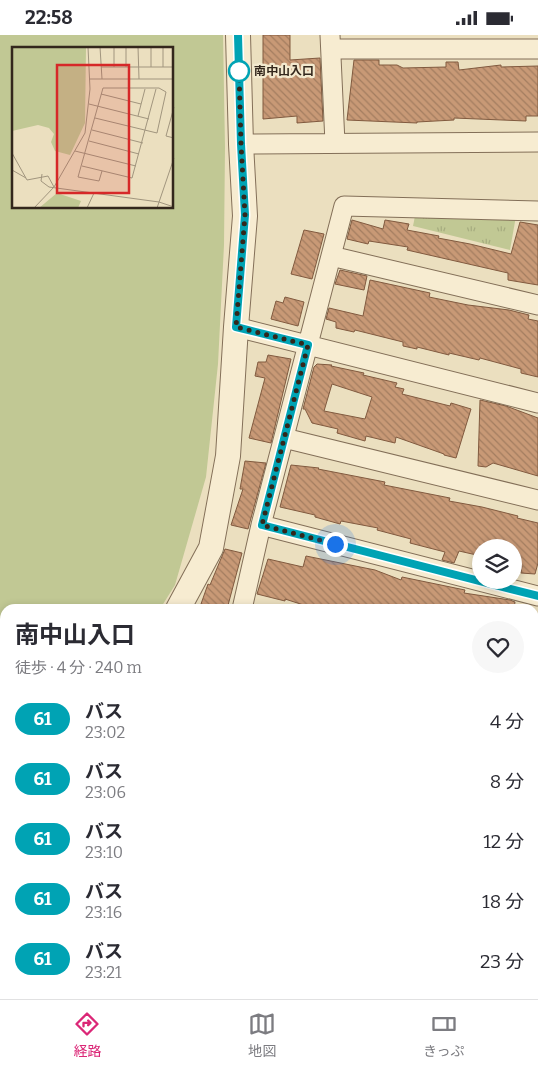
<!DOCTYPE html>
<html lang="ja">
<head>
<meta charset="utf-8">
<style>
  :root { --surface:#fff; --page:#f7f7f7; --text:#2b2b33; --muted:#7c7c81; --line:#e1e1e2; --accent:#db2777 }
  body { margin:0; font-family:Bitter,"Noto Sans JP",serif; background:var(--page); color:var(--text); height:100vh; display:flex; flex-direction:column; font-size:19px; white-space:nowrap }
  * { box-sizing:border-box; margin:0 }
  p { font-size:16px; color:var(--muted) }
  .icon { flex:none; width:28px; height:28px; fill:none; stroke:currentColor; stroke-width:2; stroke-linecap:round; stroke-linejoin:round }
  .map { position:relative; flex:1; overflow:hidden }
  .sheet { position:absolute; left:0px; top:569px; width:539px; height:396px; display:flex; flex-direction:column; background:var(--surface); border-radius:15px 15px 0 0; box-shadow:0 2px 8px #0003 }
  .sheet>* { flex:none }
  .badge { padding:0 10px; border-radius:16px; font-size:18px; line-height:32px }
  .controls { position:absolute; left:472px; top:504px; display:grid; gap:10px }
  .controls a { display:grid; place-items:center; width:50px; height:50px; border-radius:50%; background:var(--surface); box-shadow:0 2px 8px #0003; font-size:25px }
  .you { position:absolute; width:25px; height:25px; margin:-12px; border:4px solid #fff; border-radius:50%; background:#1a73e8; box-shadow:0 0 0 8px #1a73e833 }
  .map>.badge { position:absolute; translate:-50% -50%; box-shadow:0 0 0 2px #fff }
  .round { display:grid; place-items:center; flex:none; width:52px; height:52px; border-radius:26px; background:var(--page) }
  .overview { display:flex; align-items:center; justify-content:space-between; height:85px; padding:0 15px }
  h1 { font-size:24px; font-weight:700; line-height:38px }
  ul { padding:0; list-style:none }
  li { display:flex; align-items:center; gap:15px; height:60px; padding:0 15px }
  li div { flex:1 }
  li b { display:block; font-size:19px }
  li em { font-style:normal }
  li .badge { min-width:55px; font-weight:700; text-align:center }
  .status { display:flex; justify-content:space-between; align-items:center; height:35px; padding:0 25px; background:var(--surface); direction:ltr }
  .status svg { height:14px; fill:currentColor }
  .dock { display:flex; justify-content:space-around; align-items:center; height:70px; border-top:1px solid var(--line); background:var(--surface); font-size:14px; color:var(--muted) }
  .dock a { display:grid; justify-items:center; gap:2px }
  .dock .current { color:var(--accent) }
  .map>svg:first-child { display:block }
</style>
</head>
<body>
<div class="status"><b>22:58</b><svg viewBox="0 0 49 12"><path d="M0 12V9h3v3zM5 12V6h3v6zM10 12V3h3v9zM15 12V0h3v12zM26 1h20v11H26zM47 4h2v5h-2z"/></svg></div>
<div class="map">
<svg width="538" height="964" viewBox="0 0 538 964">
  <defs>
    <pattern id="park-tufts" width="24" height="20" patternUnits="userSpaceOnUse" patternTransform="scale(1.25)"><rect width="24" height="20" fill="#c1c894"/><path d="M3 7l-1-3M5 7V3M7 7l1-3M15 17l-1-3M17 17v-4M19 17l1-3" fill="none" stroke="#a6ac7f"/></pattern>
    <pattern id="building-back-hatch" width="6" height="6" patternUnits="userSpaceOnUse" patternTransform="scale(1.25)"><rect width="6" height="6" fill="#c89976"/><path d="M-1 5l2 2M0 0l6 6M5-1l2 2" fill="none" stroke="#a37d60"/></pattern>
  </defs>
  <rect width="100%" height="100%" fill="#ebdfbf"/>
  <path fill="#c1c894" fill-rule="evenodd" d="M0 0H223L225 112 224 210 218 329 206 442 175 550 160 574H5V653L0 652ZM14 14H172V172H14Z"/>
  <path fill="url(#park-tufts)" d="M415 181H516L510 215 413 191Z"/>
  <path fill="url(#building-back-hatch)" stroke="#815a3f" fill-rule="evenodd" d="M263 0H290V25L320 23 323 86 297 88V81L263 84Z
    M354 25H379V30H397L403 33 446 32V27H458L459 35 501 30V32L538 31V81H526V86L454 83V85L417 87V88L347 85Z
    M352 185 383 194 385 185 409 189 407 195 439 201 438 203 470 209 511 219 520 187 538 190V250L508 245V238L407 215 408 212 369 206 368 209 347 204Z
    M304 195 324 199 312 244 291 239Z
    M340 235 367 241 364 255 335 249Z
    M370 245 430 258 429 262 468 270 509 275 529 280 528 284 538 286V342L521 338V334L480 323 479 325 449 318V320L417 312V314L403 311V307L355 295 354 297 336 293V287L326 284 329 273 363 281Z
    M285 262 304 267 298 291 271 284 276 266 283 268Z
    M268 320 291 324 271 408 249 403 265 343 255 341 258 327H266Z
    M317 329 332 330 331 331 364 338 363 340 397 348 395 352 404 354 402 359 450 371 451 368 471 374 456 423 444 420V419L396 402 395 408 366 401 365 406 337 398 338 394 312 388 305 374H303L314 332ZM332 349 372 362 365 384 324 376Z
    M480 365 506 371 538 383V441L493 428 486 432 478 431Z
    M245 426 266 428 248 494 231 490 243 454H240Z
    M291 430 319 433 318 434 385 447 384 450 450 463 449 466 482 472 518 481 517 483 538 488V528L535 539 521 538 522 531 514 528V512H481V521L459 516 454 528 442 525 445 517 410 508 411 504 377 495 378 493 341 486 340 489 315 482V480L280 472Z
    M225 514 242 518 227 574H220L201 569 208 549 210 550Z
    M306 521 375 535 401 545 402 542 465 555 464 558 510 565 515 567 514 574H316L285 564V566L257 559 268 524 303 532Z"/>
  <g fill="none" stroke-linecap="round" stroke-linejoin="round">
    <defs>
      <path id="minor" d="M330 0 335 108
        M331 14H538
        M241 109 538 107
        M331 221 538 270
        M236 292 538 368
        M284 403 538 465
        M261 490 538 561
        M242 574 261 490 344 171 538 176
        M534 650 538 651
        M534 750 538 751
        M534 846 538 847"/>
      <path id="tertiary" d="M178 574 211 513 228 421 236 292 245 181 241 109 238 0
        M0 878 5 870
        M0 925 5 926
        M233 960 260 964"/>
    </defs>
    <use href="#minor" stroke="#836f58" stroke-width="21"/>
    <use href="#tertiary" stroke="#836f58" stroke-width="26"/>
    <use href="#minor" stroke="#f7ecd1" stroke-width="19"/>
    <use href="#tertiary" stroke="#f7ecd1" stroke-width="24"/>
  </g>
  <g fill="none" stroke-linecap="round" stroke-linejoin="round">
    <defs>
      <path id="line" d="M238 0 241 109 245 180 236 292 308 310 262 490 538 561"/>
    </defs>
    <use href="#line" stroke="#fff" stroke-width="11"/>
    <use href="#line" stroke="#00a3b4" stroke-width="8"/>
    <path stroke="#33271c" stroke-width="5" stroke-dasharray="0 9" d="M239 36 241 109 245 180 236 292 308 310 262 490 335 509"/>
  </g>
  <circle fill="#fff" stroke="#00a3b4" stroke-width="2.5" cx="239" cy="36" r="10"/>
  <g text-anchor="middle" stroke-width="4.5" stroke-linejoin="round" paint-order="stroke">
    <g font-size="12" font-weight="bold" fill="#33271c" stroke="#f3e9ce" text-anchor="start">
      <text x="254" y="40">南中山入口</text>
    </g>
  </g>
  <g transform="translate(12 12)">
    <rect width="161" height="161" fill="#ebdfbf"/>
    <path d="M0 0H74L73 76 58 108 43 104 39 95 42 87 37 81 26 78 0 84ZM45 146 69 154 66 161H27Z" fill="#c1c894"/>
    <path fill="none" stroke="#a1957e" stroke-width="1" d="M88 0 90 32M126 0 127 32M139 0V20M151 0V20M89 20H162M102 20V0M114 20V0M77 32H162M89 47 129 57M77 57 137 72M162 60 154 89 162 91M126 69 133 42M83 71 145 86 154 45 147 41H91L66 130 87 134 90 124M80 83 131 96M77 94 127 107M63 104 124 119M0 106 15 133 36 129 42 140M70 119 120 131 144 42M0 123 14 131M30 127 29 134 37 140 147 155 162 160M22 161 42 140 73 86 78 42 76 0M75 161 82 146M145 161 162 111"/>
    <path fill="#d62828" fill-opacity="0.15" stroke="#d62828" stroke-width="2.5" d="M45 18H117V146H45Z"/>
    <rect width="161" height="161" fill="none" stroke="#33271c" stroke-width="2.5"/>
  </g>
</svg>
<div class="controls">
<a><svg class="icon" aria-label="layers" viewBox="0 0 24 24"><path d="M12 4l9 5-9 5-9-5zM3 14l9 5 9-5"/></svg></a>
</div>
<div class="you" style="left:335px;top:509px"></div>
<section class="sheet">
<div class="overview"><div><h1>南中山入口</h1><p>徒歩 · 4 分 · 240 m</p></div><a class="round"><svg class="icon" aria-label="heart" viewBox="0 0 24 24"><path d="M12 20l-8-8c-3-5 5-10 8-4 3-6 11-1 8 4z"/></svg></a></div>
<ul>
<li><span class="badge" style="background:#00a3b4;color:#fff">61</span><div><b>バス</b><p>23:02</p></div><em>4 分</em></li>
<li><span class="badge" style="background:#00a3b4;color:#fff">61</span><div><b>バス</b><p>23:06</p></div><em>8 分</em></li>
<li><span class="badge" style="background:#00a3b4;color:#fff">61</span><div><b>バス</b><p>23:10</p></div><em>12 分</em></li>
<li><span class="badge" style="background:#00a3b4;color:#fff">61</span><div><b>バス</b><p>23:16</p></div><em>18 分</em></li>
<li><span class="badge" style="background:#00a3b4;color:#fff">61</span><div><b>バス</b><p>23:21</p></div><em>23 分</em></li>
</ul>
</section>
</div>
<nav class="dock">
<a class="current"><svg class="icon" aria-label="directions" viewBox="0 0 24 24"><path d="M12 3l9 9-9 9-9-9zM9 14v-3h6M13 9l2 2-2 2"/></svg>経路</a>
<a><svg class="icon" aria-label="map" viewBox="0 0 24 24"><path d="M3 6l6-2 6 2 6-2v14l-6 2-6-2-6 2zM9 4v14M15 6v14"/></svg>地図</a>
<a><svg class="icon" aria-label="tickets" viewBox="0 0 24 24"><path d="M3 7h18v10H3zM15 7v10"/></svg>きっぷ</a>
</nav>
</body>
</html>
